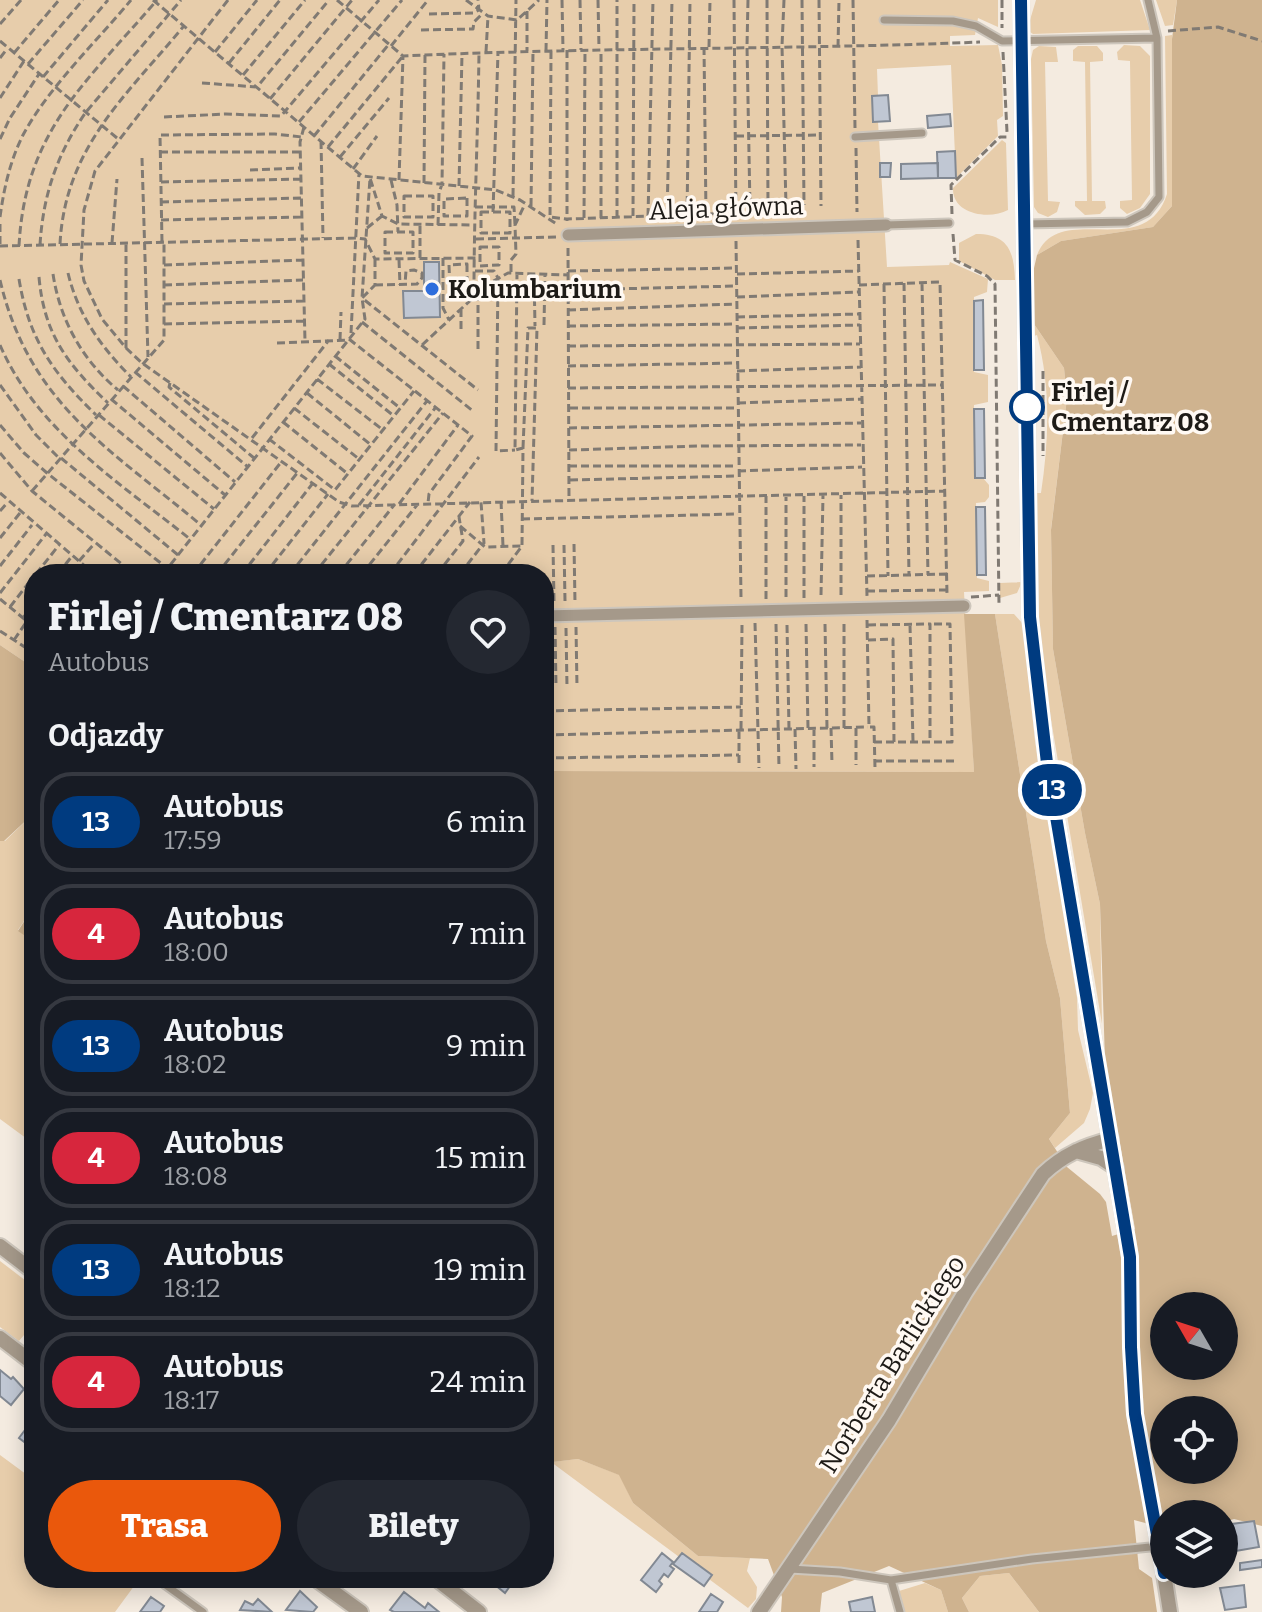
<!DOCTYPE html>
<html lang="pl">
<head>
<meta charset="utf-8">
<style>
  :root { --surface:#171b24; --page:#242831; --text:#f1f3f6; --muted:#9ea1a6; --line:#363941; --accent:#ea580c }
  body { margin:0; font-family:Bitter,serif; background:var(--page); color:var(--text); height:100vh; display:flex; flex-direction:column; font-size:30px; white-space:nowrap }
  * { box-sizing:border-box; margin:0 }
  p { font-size:26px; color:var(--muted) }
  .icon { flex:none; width:44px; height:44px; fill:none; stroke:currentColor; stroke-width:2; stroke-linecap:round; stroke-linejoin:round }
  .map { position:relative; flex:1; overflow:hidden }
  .sheet { position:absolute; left:24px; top:564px; width:530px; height:1024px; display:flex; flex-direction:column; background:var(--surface); border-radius:32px; box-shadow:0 4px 20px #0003 }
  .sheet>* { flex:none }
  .badge { padding:0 16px; border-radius:26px; font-size:28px; line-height:52px }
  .needle { width:52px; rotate:309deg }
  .fabs { position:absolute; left:1150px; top:1292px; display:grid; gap:16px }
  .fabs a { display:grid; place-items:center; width:88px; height:88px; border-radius:50%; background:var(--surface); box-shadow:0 4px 20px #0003; font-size:40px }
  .map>.badge { position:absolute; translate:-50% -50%; box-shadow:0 0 0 4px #fff }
  h2 { padding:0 24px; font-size:30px; line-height:72px }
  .round { display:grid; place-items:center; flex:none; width:84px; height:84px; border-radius:42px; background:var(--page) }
  .summary { display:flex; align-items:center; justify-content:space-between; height:136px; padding:0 24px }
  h1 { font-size:38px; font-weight:800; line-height:60px }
  .action { display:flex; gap:16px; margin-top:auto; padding:16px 24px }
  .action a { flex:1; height:92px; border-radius:48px; background:var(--accent); color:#fff; font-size:32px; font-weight:800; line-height:92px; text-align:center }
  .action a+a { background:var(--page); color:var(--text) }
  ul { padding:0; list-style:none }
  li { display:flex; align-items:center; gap:24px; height:100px; margin:0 16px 12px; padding:0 8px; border:4px solid var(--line); border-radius:32px }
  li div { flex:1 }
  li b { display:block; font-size:30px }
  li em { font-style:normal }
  li .badge { min-width:88px; font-weight:700; text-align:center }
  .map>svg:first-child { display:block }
</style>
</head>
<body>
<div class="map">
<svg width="1262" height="1612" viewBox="0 0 1262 1612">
  <rect width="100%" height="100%" fill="#f4ebe0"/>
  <path fill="#e7cdab" d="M0 0H998V27L978 18 975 35 950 36V46L998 45 1002 65 1003 116 997 120 998 136 956 178 951 65 877 69 878 96 872 97 873 121 878 122 887 267 949 265 950 262 988 279 987 292 974 297V372L988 375V402L974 405 975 477 983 478 989 485V497L985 502 976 503 977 578 989 581V591L964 592 974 772 544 771V574H34V668L0 645Z
    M1036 0H1140L1150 30 1033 34 1030 32V20Z
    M1156 0H1177L1173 25 1165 26Z
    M1172 35V206L1153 227 1061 241 1037 255C1059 199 1145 263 1167 194L1165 36Z
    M1124 45 1140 46 1150 56V194L1140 208 1127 214 1120 208V201L1132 200 1130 61 1118 60 1117 52Z
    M1039 46 1056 47 1058 62H1045L1048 201 1060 202 1057 212 1048 217 1038 213 1034 207 1031 59 1033 50Z
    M1078 46H1097L1103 53V61L1090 62 1092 201H1105L1106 208 1100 214 1085 215 1075 206V201H1087L1085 62 1073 61V50Z
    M1002 140 1006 143 1008 210C990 220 952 215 953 188Z
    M976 234C1008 234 1014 251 1015 280H995L959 261V243Z
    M1034 324 1064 368 1067 398 1051 529 1053 649 1085 833 1100 904 1102 1024 1040 654 1037 615V493H1041C1049 440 1051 387 1037 335L1034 336Z
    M1022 582 1017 593 1000 598V583Z
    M995 614H1014L1023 624 1035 741 1077 997 1078 1030 1093 1093 1090 1109 1084 1123 1055 1148 1049 1139 1070 1113 1060 998 1046 941Z
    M34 813V906L18 930 34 942V1144L0 1119V841H5Z
    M0 1261 34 1287V1323L19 1341 0 1327Z
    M0 1455 34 1480V1578H140L115 1612H0Z
    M578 1459 620 1475 633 1503 698 1556 750 1558 747 1571 757 1587 756 1599 748 1608 551 1462Z
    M1009 1573 1039 1612H969L962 1598 980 1576Z
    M925 1583 941 1590 948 1612H903L899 1591Z"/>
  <path fill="#cfb38f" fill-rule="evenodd" d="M1177 0H1262V1526L1234 1519 1224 1522V1514H1164V1528L1134 1520 1139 1569 1152 1578 1157 1612H1039L1009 1573 980 1576 962 1598 969 1612H948L941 1590 889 1566 822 1593 820 1612H781L782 1597 768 1559 698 1556 633 1503 619 1475 578 1459 544 1463V771L974 772 964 614H995L1046 941 1060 998 1070 1113 1049 1139 1067 1167 1100 1194 1106 1202 1112 1236 1135 1229 1105 1061 1100 904 1085 833 1053 649 1051 530 1067 398 1064 368 1034 324 1032 277 1037 255 1061 241 1153 227 1172 206V39ZM1164 1306H1224V1366H1164ZM1164 1410H1224V1470H1164Z
    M0 645 34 668V813L4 841H0Z
    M34 906V942L18 931Z"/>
  <path fill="#c0c7d3" stroke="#828993" stroke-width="2" d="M888 95 890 121 873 122 872 96Z
    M950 114 951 126 928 128 927 116Z
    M955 151 956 178H938L937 152Z
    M880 163H891L890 177H880Z
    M938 163V178L901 179V164Z
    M424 262H439L440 317 404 318 403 291H424Z
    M983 300 984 370H974V301Z
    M974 409H984L985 478H975Z
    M976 507H985L986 575H977Z
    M0 1370 11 1379 13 1377 24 1389 11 1405 0 1396Z
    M34 1418V1443L31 1447 19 1438Z
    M1254 1521 1259 1547 1224 1553V1525Z
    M662 1553 673 1562 670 1566 674 1569 668 1577 664 1574 659 1581 662 1584 656 1592 641 1580Z
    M682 1553 712 1575 704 1586 673 1564Z
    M1262 1560V1567L1240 1570V1563Z
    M498 1578H518L521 1580 517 1585 513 1582 505 1593 494 1584Z
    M1244 1585 1246 1607 1225 1610 1220 1588Z
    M300 1591 317 1607 313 1612 286 1610Z
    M404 1592 425 1608 428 1603 439 1612H394L390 1610Z
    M711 1594 723 1602 717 1612H699Z
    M151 1597 164 1606 160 1612H140Z
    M872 1597 875 1612H851L849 1602Z
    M258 1599 272 1612 240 1610 245 1601 253 1605Z"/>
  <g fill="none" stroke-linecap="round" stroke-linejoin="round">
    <defs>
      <path id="service" d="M884 20 953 21 976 26 1002 41 1157 38
        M855 137 922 133
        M1025 224 1127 222 1147 212 1159 197 1157 38 1148 0
        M886 225 949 223
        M790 1569 840 1572 891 1580
        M156 1578 203 1612
        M900 1612 891 1580 1032 1559 1160 1546"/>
      <path id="pedestrian" d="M568 235 886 225
        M544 616 964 606"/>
      <path id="minor" d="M1021 0 1030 617 1047 763 1130 1257 1131 1347 1135 1414 1164 1573
        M1076 1151 1101 1158 1116 1168
        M0 1246 34 1272
        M0 1338 34 1364
        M1164 1574 1170 1612
        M314 1578 361 1612
        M435 1578 479 1612
        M759 1612 889 1420 966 1291 1043 1174C1063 1155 1084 1146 1111 1139"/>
    </defs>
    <use href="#service" stroke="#cdc6bc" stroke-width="11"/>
    <use href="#pedestrian" stroke="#cdc6bc" stroke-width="15"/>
    <use href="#minor" stroke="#cdc6bc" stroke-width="18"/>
    <path stroke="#807a73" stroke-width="3" stroke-dasharray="8 4" stroke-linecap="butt" d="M153 0 362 176 496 190 520 200 558 225
      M228 0 95 171 84 210 81 265 84 281 102 319 126 348 142 363 339 502 352 506 944 491
      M337 0 403 56C595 47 788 50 980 42
      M466 0 488 16 517 20 539 0
      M562 0 563 50
      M580 0 581 50
      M598 0 599 48
      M734 0 736 218
      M748 0 747 46 750 208
      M767 0 768 208
      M784 0 782 46 786 206
      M802 0 804 205
      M819 0 821 206
      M853 0 855 128
      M1002 0V28
      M527 11V51
      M429 14 473 13 479 10 478 0
      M0 24 21 0
      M421 30 473 29 474 22 483 13
      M1168 31 1218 27 1262 41
      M0 41 117 138
      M391 46 428 0
      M704 47 706 215
      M709 47 710 0
      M838 47 839 0
      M567 50V221
      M546 51 547 0
      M551 51 550 217 567 219 736 213
      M215 52 257 0
      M486 52 488 16
      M1003 52 1007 132
      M14 53 59 0
      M0 58 7 49
      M229 63 280 0
      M28 64 83 0
      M243 75 305 0
      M43 77 108 0
      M202 83 257 87 329 0
      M0 98 24 61
      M270 99 352 0
      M164 117 226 114 281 116 379 0
      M299 122 402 0
      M304 127 300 142 305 341
      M314 136 389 44
      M736 136 820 135
      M0 139 10 118 39 74
      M321 141 323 238
      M328 147 403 56
      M856 148 857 212
      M160 152H301
      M340 157 389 98
      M142 158 148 357
      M353 169 377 136
      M250 170 301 168
      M391 180 397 205 398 232
      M399 180 403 56
      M161 182 301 179
      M424 183 425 55
      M459 186 462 54
      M404 196H433V217H404Z
      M513 196 516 0
      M467 198V216H444V199Z
      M161 202 301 198
      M531 206 533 51
      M475 207H514L515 225
      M481 212H510V233H481Z
      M493 212 498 52
      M952 214 951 185 1000 137H1007
      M633 216 634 0
      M648 216 653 0
      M667 216 672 0
      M687 216 690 0
      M0 217C4 188 10 161 23 135 48 88 97 41 131 0
      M584 218 585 50
      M601 218V50
      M617 218V0
      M161 220 302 217
      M0 224V246
      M438 225 439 193 442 184 444 54
      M420 226V259
      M367 228 382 216
      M385 232H413V253H385Z
      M953 234 955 260 987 276 995 284 999 606
      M476 239 556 237
      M858 240 867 596
      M736 241 741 598
      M162 242 160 135 275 134 302 137
      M112 243 117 179
      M60 244C65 148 125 97 183 27
      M40 245C43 195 57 154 86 112L181 0
      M0 246 356 238 365 239 375 259 480 258
      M19 246C25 130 87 82 157 0
      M480 247H499V265L480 266Z
      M568 248 569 500
      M443 258V308L449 320
      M375 259V285L362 298 478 390
      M399 260 400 285
      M467 264V290H450L449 265Z
      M164 265 303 260
      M475 271H494L498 278 496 451 515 450
      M568 271 736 268
      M511 272V260L516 254 515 225 525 204
      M68 273C78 315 101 347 131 377
      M53 274C60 320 82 360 118 390
      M534 274 535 326
      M737 274 859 271
      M39 277C44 334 67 364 108 403
      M19 279C29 340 53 373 96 415
      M0 280C29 404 110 449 201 525
      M904 283 909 575
      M922 283 928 575
      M884 284 888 576
      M164 285 303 280
      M375 285 417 284 422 278V273L414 270 406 271 405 284
      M859 285 940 282 947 594
      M569 290 737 286
      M737 297 859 292
      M164 304 304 301
      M461 309V333
      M568 310 736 304
      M737 317 860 314
      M362 322 473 411
      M164 324 304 321
      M544 325 545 273
      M568 326 736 324
      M737 328 860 325
      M351 333 359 173
      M349 339 472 436 429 494 428 503
      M340 340 341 312
      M277 343 348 340
      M0 345C37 431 120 483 190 539
      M422 345 488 284 508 273 568 275
      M568 346 860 344
      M126 348V244
      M478 349V293L474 291C474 211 478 132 479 52
      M335 356 400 408
      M329 364 394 416
      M568 366 737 363
      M737 371 861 367
      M1043 371V456
      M135 372 248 467
      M317 379 383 430
      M170 383 169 387 254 458
      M0 385 36 435 60 459
      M123 386 235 482
      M568 388 941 385
      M307 393 371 445
      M111 399 225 495
      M738 403 862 399
      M294 408 359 459
      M570 408H738
      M99 415 214 509
      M283 422 348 474
      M0 425 24 453 47 473 167 568
      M569 428 861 423
      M252 438 329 340
      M269 439 335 490 414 391
      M523 448 528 328H537L532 501
      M569 450 701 446 861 445
      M0 453 32 491 134 574
      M61 458 178 555
      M569 466H737
      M738 471 862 467
      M570 480 738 476
      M32 491 164 340V241
      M0 493 94 574
      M501 501 503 546
      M399 504 458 425
      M359 505 436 407
      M0 511 8 502
      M522 519 738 514
      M460 526 485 547 521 546
      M0 538 20 513
      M574 544 575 603
      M553 545 554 603
      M564 545 565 601
      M79 561 95 543
      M0 566 32 525
      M36 574 59 545
      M58 574 72 556
      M163 574 365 319 362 298 370 178 382 216 398 224 474 225
      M193 574 282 461
      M217 574 298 472
      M242 574 313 483
      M265 574 328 494
      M290 574 427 401
      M314 574 443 413
      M339 574 395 504
      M362 574 417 505
      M390 574 479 457
      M414 574 470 502
      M437 574 463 541 459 517
      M460 574 484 543 481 502
      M501 574 522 546 523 448 515 450 517 273
      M867 576 947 574
      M867 591 947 590
      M0 593 46 534
      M821 595 823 495
      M841 595V495
      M786 597V497
      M971 597 999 595
      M804 598V496
      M0 599 34 627
      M766 599V496
      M10 607 34 576
      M23 618 34 604
      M867 620 869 727H874L875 768
      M755 623 759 768
      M776 624 779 768
      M806 624 808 728
      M825 624 827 728
      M787 625 789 729
      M868 625 930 624V742
      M910 625 913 741
      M555 627 556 687
      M576 627 577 687
      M566 628 567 687
      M0 631 34 653
      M14 640 27 621
      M868 640 893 639 894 742
      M544 711 741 707
      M814 728V767
      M831 728 832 764
      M844 728V621
      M856 728V765
      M741 729 742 625
      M795 729 796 769
      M739 731V767
      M544 735 868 727
      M874 742H952L950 624H930
      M544 758 739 755
      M874 761H957"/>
    <use href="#service" stroke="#a5998a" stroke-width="7"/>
    <use href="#pedestrian" stroke="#a5998a" stroke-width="11"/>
    <use href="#minor" stroke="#a5998a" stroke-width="14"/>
  </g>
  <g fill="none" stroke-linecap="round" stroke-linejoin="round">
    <defs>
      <path id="line" d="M1021 0 1030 617 1047 763 1130 1257 1131 1347 1135 1414 1164 1573"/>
    </defs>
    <use href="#line" stroke="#fff" stroke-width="18"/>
    <use href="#line" stroke="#003b80" stroke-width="12"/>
  </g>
  <circle fill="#2f6edc" stroke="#fff9f3" stroke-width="3" cx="432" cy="289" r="8"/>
  <circle fill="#fff" stroke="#003b80" stroke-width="4" cx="1027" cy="407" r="16"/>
  <g text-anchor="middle" stroke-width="7" stroke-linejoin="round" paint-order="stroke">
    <g font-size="26" fill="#1e1b17" stroke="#fff9f3">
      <text transform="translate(726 208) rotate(-2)" y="9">Aleja główna</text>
      <text transform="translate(892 1364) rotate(-58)" y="9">Norberta Barlickiego</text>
    </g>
    <g font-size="26" font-weight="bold" fill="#1e1b17" stroke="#fff9f3" text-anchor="start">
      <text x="448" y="298">Kolumbarium</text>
    </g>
    <g font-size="26" font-weight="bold" fill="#1e1b17" stroke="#fff9f3" text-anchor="start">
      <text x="1051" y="401">Firlej /<tspan x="1051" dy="30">Cmentarz 08</tspan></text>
    </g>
  </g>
</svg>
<div class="fabs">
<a><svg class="needle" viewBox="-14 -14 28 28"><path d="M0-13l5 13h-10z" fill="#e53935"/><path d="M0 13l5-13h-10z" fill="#9ea1a6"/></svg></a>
<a><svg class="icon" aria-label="locate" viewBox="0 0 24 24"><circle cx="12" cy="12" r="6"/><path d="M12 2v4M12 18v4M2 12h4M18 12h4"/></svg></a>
<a><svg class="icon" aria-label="layers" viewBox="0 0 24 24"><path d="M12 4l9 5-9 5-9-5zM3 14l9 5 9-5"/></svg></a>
</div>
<b class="badge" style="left:1052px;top:790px;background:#003b80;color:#fff">13</b>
<section class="sheet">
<div class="summary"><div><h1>Firlej / Cmentarz 08</h1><p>Autobus</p></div><a class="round"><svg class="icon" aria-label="heart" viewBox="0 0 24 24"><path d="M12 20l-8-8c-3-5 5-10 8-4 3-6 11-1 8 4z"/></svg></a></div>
<h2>Odjazdy</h2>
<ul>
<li><span class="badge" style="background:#003b80;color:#fff">13</span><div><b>Autobus</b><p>17:59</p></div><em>6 min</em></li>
<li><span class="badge" style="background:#d7263d;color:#fff">4</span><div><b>Autobus</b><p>18:00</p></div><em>7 min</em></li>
<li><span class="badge" style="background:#003b80;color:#fff">13</span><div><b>Autobus</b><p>18:02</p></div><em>9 min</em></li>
<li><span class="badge" style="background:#d7263d;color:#fff">4</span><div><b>Autobus</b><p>18:08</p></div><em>15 min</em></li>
<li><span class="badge" style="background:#003b80;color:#fff">13</span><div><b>Autobus</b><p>18:12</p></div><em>19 min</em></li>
<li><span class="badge" style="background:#d7263d;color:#fff">4</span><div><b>Autobus</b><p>18:17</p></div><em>24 min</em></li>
</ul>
<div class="action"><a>Trasa</a><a>Bilety</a></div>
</section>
</div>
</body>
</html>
